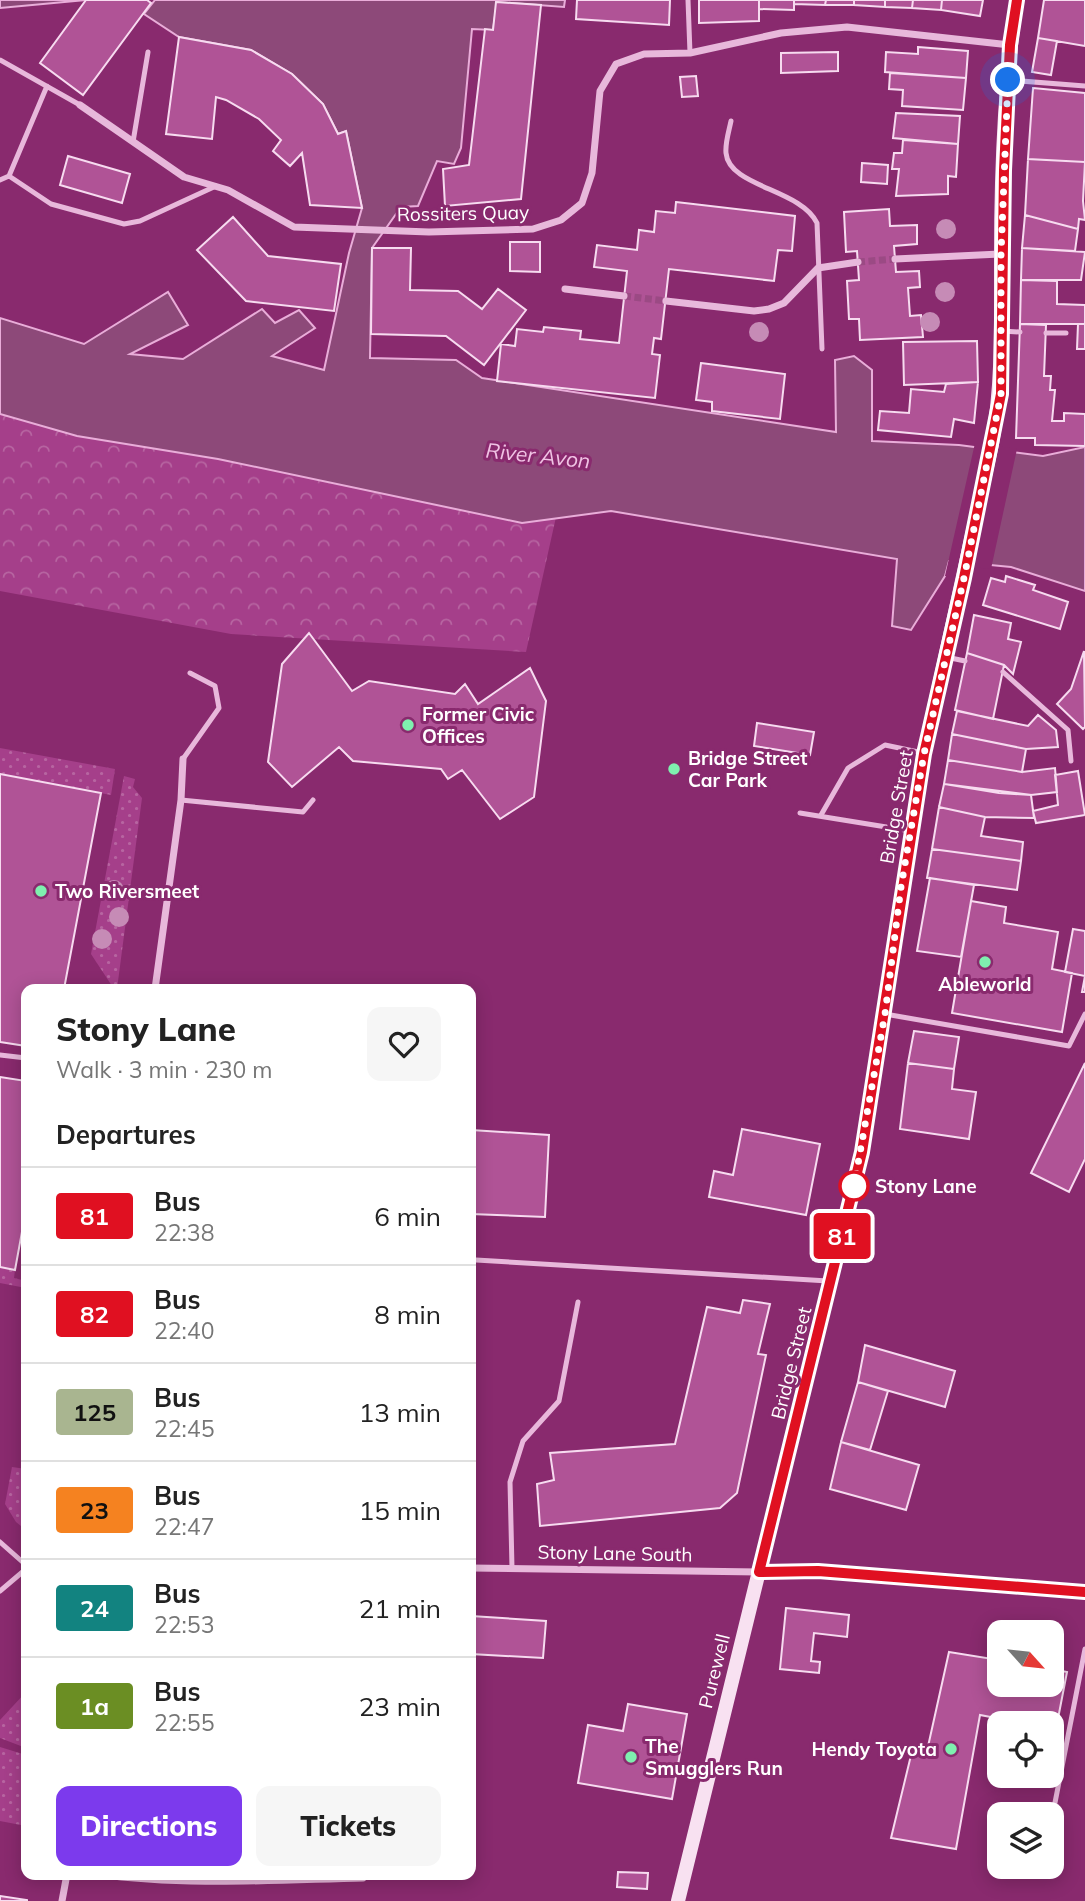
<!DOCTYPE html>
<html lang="en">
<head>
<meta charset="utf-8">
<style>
  :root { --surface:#fff; --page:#f6f6f6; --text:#222; --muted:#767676; --line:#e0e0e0; --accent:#7c3aed }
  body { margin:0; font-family:Mulish,sans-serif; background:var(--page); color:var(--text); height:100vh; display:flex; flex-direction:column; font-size:26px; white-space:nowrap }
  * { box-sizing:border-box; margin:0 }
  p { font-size:23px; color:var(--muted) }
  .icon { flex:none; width:38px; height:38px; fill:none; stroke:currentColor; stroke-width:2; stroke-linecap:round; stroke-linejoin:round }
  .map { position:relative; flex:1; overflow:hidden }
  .details { position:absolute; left:21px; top:984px; width:455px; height:896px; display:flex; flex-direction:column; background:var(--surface); border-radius:14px; box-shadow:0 4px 18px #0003 }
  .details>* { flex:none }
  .badge { padding:0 14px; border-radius:5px; font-size:24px; line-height:46px }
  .needle { width:46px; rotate:117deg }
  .fabs { position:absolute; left:987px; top:1620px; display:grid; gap:14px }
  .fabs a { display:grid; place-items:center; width:77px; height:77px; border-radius:14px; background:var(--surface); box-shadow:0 4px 18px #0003; font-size:35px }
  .you { position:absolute; width:35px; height:35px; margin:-18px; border:5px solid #fff; border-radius:50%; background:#1a73e8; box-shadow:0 0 0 10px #1a73e833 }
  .map>.badge { position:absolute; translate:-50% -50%; box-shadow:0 0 0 4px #fff }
  h2 { padding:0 35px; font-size:26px; line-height:63px }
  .round { display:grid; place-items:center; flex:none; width:74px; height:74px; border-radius:14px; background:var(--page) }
  .summary { display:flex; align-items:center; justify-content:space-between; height:119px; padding:0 35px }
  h1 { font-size:33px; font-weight:800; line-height:52px }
  .button { display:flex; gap:14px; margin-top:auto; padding:14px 35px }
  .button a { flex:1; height:80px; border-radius:14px; background:var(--accent); color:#fff; font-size:28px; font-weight:800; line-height:80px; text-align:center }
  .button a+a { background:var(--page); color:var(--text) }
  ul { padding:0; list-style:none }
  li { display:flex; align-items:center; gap:21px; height:98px; padding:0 35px; border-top:2px solid var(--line) }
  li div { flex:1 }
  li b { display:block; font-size:26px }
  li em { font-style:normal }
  li .badge { min-width:77px; font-weight:700; text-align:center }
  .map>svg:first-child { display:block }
</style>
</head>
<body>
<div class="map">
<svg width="1085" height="1901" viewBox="0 0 1085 1901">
  <defs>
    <pattern id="grass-dots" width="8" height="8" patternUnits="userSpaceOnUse" patternTransform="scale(1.75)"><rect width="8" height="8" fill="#a53f8a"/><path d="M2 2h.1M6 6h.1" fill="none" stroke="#b765a1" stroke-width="1.8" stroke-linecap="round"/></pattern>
    <pattern id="forest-crowns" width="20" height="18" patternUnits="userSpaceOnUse" patternTransform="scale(1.75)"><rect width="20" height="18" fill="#a53f8a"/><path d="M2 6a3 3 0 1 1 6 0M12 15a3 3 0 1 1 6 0" fill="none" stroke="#b765a1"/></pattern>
  </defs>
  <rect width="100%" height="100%" fill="#892a6e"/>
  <path fill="url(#grass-dots)" d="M0 748 115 769 111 795 0 774Z
    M124 776 135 779 133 787 142 798 117 989H114L91 954Z
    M0 1267 15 1270 14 1278 26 1281V1288L0 1283Z
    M12 1467 26 1469V1530L16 1522 5 1504Z
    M26 1692V1748L0 1738V1720Z
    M0 1747 26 1755V1826L0 1821Z"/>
  <path fill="url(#forest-crowns)" d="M0 414 77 436 218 459 522 522 556 517 526 652 231 634 0 591Z"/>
  <path fill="#8d4979" stroke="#e9add9" stroke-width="2" d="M0 0H86L0 8Z
    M155 0H565L564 7 497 2 493 30 472 29 461 148 454 164 437 161 418 206 401 207 372 248 370 358 456 360 482 378 836 432 835 360 854 356 872 370V441L959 445 1043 456 1085 447V591L1011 567 949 561 945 576 911 630 892 626 897 559 611 511 522 523 218 459 77 436 0 414V318L84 344 168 292 188 325 130 354 183 359 262 309 275 323 299 310 315 328 272 356 324 370 349 253 362 208 346 131 338 134 323 104 292 74 251 50 179 37 144 14Z"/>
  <path fill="#892a6e" d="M975 443 1017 449 991 569 951 565 949 577 945 576Z"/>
  <path fill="#b05396" stroke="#f7dbf0" stroke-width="2" d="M86 0H147L151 3 83 95 40 63Z
    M577 0H670L669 25 576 19Z
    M699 0H759V21L699 23Z
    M759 0H794V10L759 9Z
    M794 0H826L825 5 794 4Z
    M826 0H854V5H825Z
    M854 0H885V7L854 5Z
    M885 0H913L912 8 885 7Z
    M913 0H942L941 10 912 8Z
    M942 0H983L980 16 941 10Z
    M1044 0H1085V46L1038 38Z
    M496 2 541 5 521 199 445 206 443 169 469 165 485 29 493 30Z
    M179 37 251 50 292 74 323 104 338 134 346 131 362 208 310 205 302 153 290 166 273 151 281 140 259 119 226 100 216 97 212 139 166 134Z
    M1038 38 1057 41 1051 75 1032 72Z
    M918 47 968 51 966 78 885 72 886 52 918 54Z
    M838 52V71L781 73V53Z
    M890 73 966 78 963 110 902 106 903 90 889 89Z
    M696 76 698 96 682 97 680 77Z
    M1033 88 1085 93V162L1028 159Z
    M896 113 960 116 958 144 893 138Z
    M903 140 958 144 956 177 948 176V194L896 196 899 169H892L894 153H902Z
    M68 156 130 174 122 203 60 185Z
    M1028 159 1085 162 1083 201 1085 220 1079 219 1078 229 1025 215Z
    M862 163 888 165 887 184 861 182Z
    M676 202 795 216 792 251 778 250 774 281 669 269 661 339 654 338 652 354 660 355 655 398 497 381 501 344 515 346 517 329 543 332 544 327 581 331 580 339 619 343 627 271 594 267 597 245 637 250 639 230 654 232 656 211 675 213Z
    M889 209 890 226 917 225V244L894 246 896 272 919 271 920 287 908 288 910 316 921 315 923 337 860 340 859 319H849L847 281 859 280 857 251 846 252 844 212Z
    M1025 215 1078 229 1075 251 1022 248Z
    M233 217 268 256 341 264 334 311 246 301 197 250Z
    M510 242H540V272L510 271Z
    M372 248H411L410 290 458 291 482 309 498 289 526 310 484 365 446 336 371 334Z
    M1022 248 1085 252 1081 280H1021Z
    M1021 280 1057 281V304L1085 305V324H1020Z
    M1020 324 1046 325 1044 376H1051L1050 390H1055L1052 421H1064V413L1085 414V446L1035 445V438H1016Z
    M1078 324H1085V349H1077Z
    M977 341 978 382 904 385 903 342Z
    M701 363 785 374 780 419 712 411V402L696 400Z
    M978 382 974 423 954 419 951 437 878 430 880 411 909 413 911 389 944 392 946 384Z
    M1006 576 1035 585 1033 590 1068 602 1060 629 983 605 991 578 1005 582Z
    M974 615 1011 623 1008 639 1021 642 1013 674 1004 665 967 653Z
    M309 633 352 691 369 681 455 694 465 684 478 704 530 668 546 701 534 797 500 819 462 770 448 779 441 769 353 761 339 747 292 787 268 762 282 664Z
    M1084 651 1085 727 1083 729 1057 704 1071 689Z
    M967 653 1004 665 993 719 955 710Z
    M957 711 1028 726 1038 715 1056 730 1058 747 1026 749 952 734Z
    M757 723 814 732 810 755 754 746Z
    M952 734 1026 749 1022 772 948 760Z
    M948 760 1022 772 1055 768 1057 792 1031 795 999 793 944 784Z
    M1078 771 1085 815 1036 823 1033 811 1058 805 1055 775Z
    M0 774 101 793 64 989H26V1046L0 1042Z
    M944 784 1031 795 1034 818 985 817 939 807Z
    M939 807 985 817 981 836 1023 842 1021 861 932 849Z
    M932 849 1021 861 1017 890 927 878Z
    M930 878 974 885 961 957 917 951Z
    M971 901 1006 907 1004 923 1058 932 1052 969 1072 973 1062 1032 952 1013Z
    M1073 929 1085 931V992H1082L1085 976 1065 972Z
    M914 1031 959 1037 954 1069 908 1063Z
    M908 1063 954 1069 952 1089 976 1092 969 1139 900 1129Z
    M1085 1063V1159L1069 1192 1031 1173Z
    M0 1077 26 1081V1210L15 1270 0 1267Z
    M742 1129 820 1144 806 1215 709 1197 714 1171 733 1175Z
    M471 1130 549 1135 545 1217 471 1214Z
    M743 1300 770 1304 758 1354 766 1355 737 1493 720 1508 540 1526 537 1484 554 1480 550 1453 675 1444 707 1307 740 1313Z
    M865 1345 955 1371 945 1407 858 1382Z
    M858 1382 888 1391 870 1450 841 1442Z
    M841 1442 919 1465 906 1510 830 1489Z
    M786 1608 849 1615 847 1637 814 1633 811 1661 820 1662 819 1673 780 1669Z
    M471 1616 546 1621 543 1658 471 1654Z
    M949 1652 999 1660V1685H1052V1669L1067 1672 1056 1729 1052 1728V1724H1027L980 1715 956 1849 891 1838 913 1747 927 1751Z
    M628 1704 687 1714 672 1799 578 1783 588 1725 623 1731Z
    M618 1872 648 1873 647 1889 617 1887Z
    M0 1896 27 1900V1901H0Z"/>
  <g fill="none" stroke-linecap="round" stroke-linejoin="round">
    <path stroke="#9b4a84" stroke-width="7" stroke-dasharray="7 3.5" stroke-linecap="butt" d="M858 262 895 259
      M624 296 666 301"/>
    <path stroke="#e8b8db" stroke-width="5" d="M688 0 690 53
      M0 60 80 105
      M1008 80 1085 86
      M731 121C729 131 725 143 726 153 729 187 801 189 817 223L822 349
      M133 142 148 52
      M9 176 51 204 124 224 140 221 216 186
      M0 180 9 176 47 86
      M1002 331 1020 332
      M1046 333H1066
      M946 657 965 661
      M1003 672 1068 730 1071 761
      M183 759 219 708 215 686 190 673
      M181 800 303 812 313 800
      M800 813 911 831
      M821 815 848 768 885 745 923 753
      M885 1014 1069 1046 1085 1014
      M0 1055 26 1058
      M476 1260 828 1281
      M0 1542 26 1565
      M512 1568 510 1482 523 1441 559 1401 578 1302
      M0 1591 26 1569
      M1052 1818 1085 1649"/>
    <path stroke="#e8b8db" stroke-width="7" d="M80 105 184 177 228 190 294 227 429 232 533 229 561 220 582 203 592 173 600 91 616 64 644 54 690 53 781 33 847 27 1010 45
      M895 259 1000 254
      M565 289 624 296
      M666 301 754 311 769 309 784 303 818 268 858 262
      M155 989 181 800 183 759
      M471 1568 759 1572
      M97 1874C184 1886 275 1880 363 1878
      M62 1901 67 1874"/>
    <path stroke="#f8e1f1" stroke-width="14" d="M759 1572 818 1571 1085 1592
      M678 1901 862 1152 924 754 992 444C1003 382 1001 320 1001 257 1001 172 1004 84 1017 0"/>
  </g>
  <g fill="#c68bb6">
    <circle cx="946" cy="229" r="10"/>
    <circle cx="945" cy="292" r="10"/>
    <circle cx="930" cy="322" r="10"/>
    <circle cx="759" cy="332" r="10"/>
    <circle cx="114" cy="890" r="10"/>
    <circle cx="119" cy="917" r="10"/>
    <circle cx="102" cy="939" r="10"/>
  </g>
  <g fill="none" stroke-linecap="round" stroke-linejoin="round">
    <defs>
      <path id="line" d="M1017 0 1010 45 1004 170 1001 394 964 578 924 754 862 1152 759 1572 818 1571 1085 1592"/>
    </defs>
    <use href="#line" stroke="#fff" stroke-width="16"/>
    <use href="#line" stroke="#e01021" stroke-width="10"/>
    <path stroke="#fff" stroke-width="7" stroke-dasharray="0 12.6" d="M854 1186 885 1014 901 887 924 754 964 578 1001 394V254L1008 80"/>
  </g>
  <g fill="#7fefaf" stroke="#892a6e" stroke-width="2.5">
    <circle cx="408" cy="725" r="7"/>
    <circle cx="674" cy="769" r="7"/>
    <circle cx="41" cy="891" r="7"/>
    <circle cx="985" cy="962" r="7"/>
    <circle cx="951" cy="1749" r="7"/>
    <circle cx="631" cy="1757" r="7"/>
  </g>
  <circle fill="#fff" stroke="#e01021" stroke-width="3.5" cx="854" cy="1186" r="14"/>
  <g text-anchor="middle" stroke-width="6" stroke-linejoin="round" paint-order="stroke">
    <g font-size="19" fill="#fff" stroke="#892a6e">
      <text transform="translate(463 213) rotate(-1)" y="7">Rossiters Quay</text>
      <text transform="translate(896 807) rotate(-80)" y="7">Bridge Street</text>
      <text transform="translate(791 1363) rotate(-76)" y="7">Bridge Street</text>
      <text transform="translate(615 1553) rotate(1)" y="7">Stony Lane South</text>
      <text transform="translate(714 1671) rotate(-76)" y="7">Purewell</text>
    </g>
    <g font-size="19" font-weight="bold" fill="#fff" stroke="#892a6e" text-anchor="start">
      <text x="422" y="721">Former Civic<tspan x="422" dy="22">Offices</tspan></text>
      <text x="688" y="765">Bridge Street<tspan x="688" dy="22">Car Park</tspan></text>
      <text x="55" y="898">Two Riversmeet</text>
      <text x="985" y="991" text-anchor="middle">Ableworld</text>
      <text x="645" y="1753">The<tspan x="645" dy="22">Smugglers Run</tspan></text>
      <text x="937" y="1756" text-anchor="end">Hendy Toyota</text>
    </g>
    <g font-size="19" font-weight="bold" fill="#fff" stroke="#892a6e" text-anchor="start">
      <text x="875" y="1193">Stony Lane</text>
    </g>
    <g font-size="21" font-style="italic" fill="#f0c3e4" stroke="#892a6e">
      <text transform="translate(538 456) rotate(6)" y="7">River Avon</text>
    </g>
  </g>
</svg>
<div class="fabs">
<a><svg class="needle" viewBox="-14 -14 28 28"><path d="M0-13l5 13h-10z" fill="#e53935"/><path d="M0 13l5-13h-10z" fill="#767676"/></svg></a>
<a><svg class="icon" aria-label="locate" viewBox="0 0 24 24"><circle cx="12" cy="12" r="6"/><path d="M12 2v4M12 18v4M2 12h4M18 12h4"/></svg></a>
<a><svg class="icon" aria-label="layers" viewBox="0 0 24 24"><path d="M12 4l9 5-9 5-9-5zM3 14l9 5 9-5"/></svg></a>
</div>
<div class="you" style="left:1008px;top:80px"></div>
<b class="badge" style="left:842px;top:1236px;background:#e01021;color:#fff">81</b>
<section class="details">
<div class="summary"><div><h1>Stony Lane</h1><p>Walk · 3 min · 230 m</p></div><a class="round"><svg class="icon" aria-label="heart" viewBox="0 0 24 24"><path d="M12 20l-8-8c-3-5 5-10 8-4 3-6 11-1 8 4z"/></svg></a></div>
<h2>Departures</h2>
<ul>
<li><span class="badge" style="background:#e01021;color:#fff">81</span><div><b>Bus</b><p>22:38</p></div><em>6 min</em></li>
<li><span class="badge" style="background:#e01021;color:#fff">82</span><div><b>Bus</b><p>22:40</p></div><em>8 min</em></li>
<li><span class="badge" style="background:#a9b590;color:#111">125</span><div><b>Bus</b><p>22:45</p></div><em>13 min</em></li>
<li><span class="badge" style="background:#f58220;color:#111">23</span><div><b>Bus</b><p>22:47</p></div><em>15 min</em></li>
<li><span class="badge" style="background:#128380;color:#fff">24</span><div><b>Bus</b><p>22:53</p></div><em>21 min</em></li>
<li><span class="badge" style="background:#6b8e23;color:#fff">1a</span><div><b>Bus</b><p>22:55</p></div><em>23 min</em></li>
</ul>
<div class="button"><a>Directions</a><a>Tickets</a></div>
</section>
</div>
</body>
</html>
